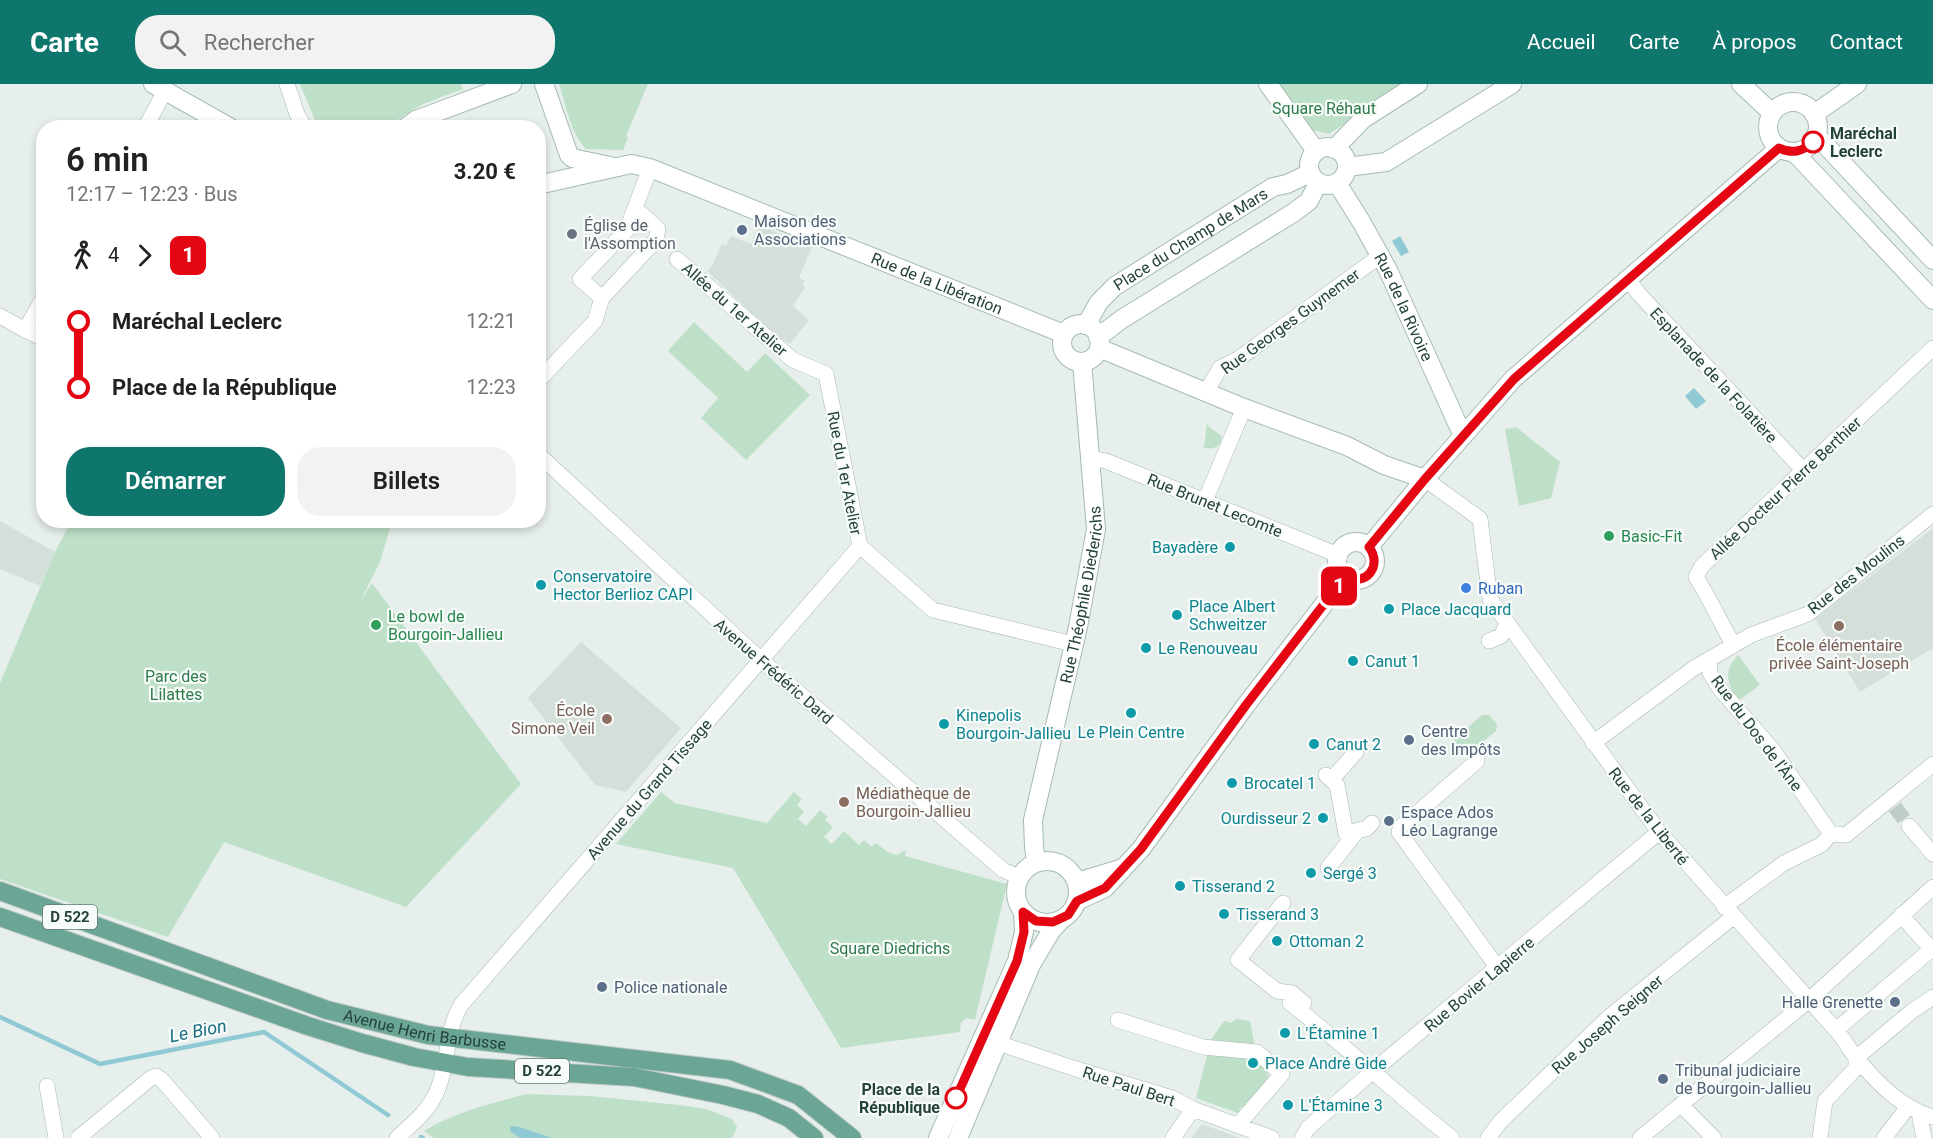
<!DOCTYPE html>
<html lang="fr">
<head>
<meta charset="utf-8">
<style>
  :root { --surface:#fff; --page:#f2f2f2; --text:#222; --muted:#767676; --accent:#0f766e }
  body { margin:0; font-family:Roboto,sans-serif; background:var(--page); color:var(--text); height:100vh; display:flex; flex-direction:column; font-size:22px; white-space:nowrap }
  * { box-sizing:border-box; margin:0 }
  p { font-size:20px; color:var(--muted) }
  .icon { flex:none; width:33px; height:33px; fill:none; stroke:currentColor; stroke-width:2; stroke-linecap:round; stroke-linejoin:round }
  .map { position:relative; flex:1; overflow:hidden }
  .sheet { position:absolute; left:36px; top:36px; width:510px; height:408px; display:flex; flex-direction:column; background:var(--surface); border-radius:24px; box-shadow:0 3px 9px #0003 }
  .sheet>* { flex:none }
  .badge { padding:0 12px; border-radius:9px; font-size:21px; line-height:39px }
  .map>.badge { position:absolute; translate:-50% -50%; box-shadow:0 0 0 3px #fff }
  .legs { display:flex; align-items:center; gap:9px; height:66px; padding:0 30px; font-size:20px }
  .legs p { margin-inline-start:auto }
  .summary { display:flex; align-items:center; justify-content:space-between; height:102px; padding:0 30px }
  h1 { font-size:33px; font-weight:600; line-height:45px }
  .action { display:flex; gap:12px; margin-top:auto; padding:12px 30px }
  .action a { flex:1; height:69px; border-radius:24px; background:var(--accent); color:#fff; font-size:24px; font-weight:600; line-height:69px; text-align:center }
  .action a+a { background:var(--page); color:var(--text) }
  ul { padding:0 30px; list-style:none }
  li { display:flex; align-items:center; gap:21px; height:66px; font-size:22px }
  li i { display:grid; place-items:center; width:9px; height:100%; margin:0 8px; background:currentColor }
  li i::after { content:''; width:15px; height:15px; margin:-8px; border:4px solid; border-radius:50%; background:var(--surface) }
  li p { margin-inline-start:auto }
  li:first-child i { background:linear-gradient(#0000 50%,currentColor 0) }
  li:last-child i { background:linear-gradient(currentColor 50%,#0000 0) }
  header { display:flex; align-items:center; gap:36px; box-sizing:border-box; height:84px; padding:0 30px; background:var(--accent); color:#fff }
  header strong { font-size:28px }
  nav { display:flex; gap:33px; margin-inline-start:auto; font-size:21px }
  .search { width:420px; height:54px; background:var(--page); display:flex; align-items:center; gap:15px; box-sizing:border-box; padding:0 21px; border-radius:24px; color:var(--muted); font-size:22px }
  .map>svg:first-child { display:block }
</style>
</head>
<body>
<header>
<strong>Carte</strong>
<div class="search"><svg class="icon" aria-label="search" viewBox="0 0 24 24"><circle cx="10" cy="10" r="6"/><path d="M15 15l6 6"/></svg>Rechercher</div>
<nav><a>Accueil</a><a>Carte</a><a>À propos</a><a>Contact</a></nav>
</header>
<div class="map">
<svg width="1933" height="1054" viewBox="0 0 1933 1054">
  <rect width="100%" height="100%" fill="#e6efeb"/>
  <path fill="#d4dfda" d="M759 141 812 163 799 194 805 197 802 201 805 203 793 222 809 236 790 260 774 250 707 187 712 182 722 160 726 162 731 152 751 160Z
    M0 437 55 468 40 502 0 485Z
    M1933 444V564L1860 608 1815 535Z
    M581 558 681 644 626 708 595 701 528 614Z
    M1202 1040 1240 1054H1191Z"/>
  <path fill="#bfe0c8" d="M300 0H461L463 5 423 20 386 43 323 44 315 36Z
    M559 0H648L626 52 628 54 623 66 586 65C570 48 566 21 559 0Z
    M1275 0H1405L1329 50 1308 45Z
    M694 238 747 288 765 269 810 311 746 376 701 334 718 314 668 267Z
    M1207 339 1209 343 1222 352C1221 364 1214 365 1204 364Z
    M1516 343 1560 378 1551 414 1519 422 1505 345Z
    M72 436 392 437 380 478 359 520 372 499 521 700 406 823 224 758 168 853 0 795V599L55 468Z
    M1738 571 1760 601 1738 617C1728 598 1722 589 1738 571Z
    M1482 631H1489L1497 640 1496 647 1467 671 1460 672 1453 663 1454 656Z
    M661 708 675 719 767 739 794 708 802 715 797 721 804 728 798 735 806 742 820 726 828 733 825 736 833 743 824 753 832 760 844 747 859 761 864 756 872 763 875 759C886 764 883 768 897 771L904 767H906L905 772 1007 800 975 936 967 934 961 938 960 948 841 964 733 784 616 760Z
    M1236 935 1250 937 1255 963 1267 983 1269 998 1246 1026 1241 1023 1238 1029 1196 1014 1208 968 1210 957 1224 937 1231 939Z
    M526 1010 590 1012 679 1021 706 1025 732 1035 737 1043 732 1054H434L424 1047C456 1027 491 1020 526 1010Z"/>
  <path fill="#8ec9d4" d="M1400 152 1409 168 1401 172 1392 157Z
    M1694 304 1706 317 1696 325 1685 312Z
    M513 1042 519 1043 552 1054H520L510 1047V1043Z"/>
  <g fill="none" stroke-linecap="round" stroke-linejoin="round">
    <path stroke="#8ec9d4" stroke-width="4.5" d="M0 933 100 980 264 948 388 1031
      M421 1053 423 1054"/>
    <path stroke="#bfccc8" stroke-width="15" stroke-dasharray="15 8" stroke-linecap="butt" d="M1895 723 1909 742"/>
    <defs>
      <path id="street" d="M287 0 297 30 305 44
        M145 44 165 7
        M629 140 650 84
        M677 175 793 276 826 290 860 462 933 526 1073 560
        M1627 194 1639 210 1803 386
        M44 213 25 246 44 255
        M0 232 25 246
        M538 297 595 237 602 214 656 156 658 145 642 130 580 195 602 214
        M1206 308 1220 284 1238 275 1380 172
        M538 370 761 576 1003 786 1019 793
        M1090 374 1106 377 1338 471
        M1425 395 1480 435 1490 515 1659 748 1836 946C1844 955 1850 967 1858 976 1879 1001 1902 1024 1933 1033
        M1205 417 1244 324
        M1489 557 1501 552 1507 540
        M1733 560C1720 538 1710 515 1696 493L1702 482 1933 264
        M1709 575 1710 589 1720 605 1773 666 1831 750
        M1593 659 1694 584 1751 551 1808 530 1933 430
        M1477 677 1401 743 1399 748 1498 884
        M1326 691 1337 701 1346 750 1358 746 1328 784
        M1331 696 1356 668
        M1909 742 1933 770
        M1358 746 1366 745 1372 739
        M1283 819 1238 876 1277 907 1292 909 1304 919
        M1724 823 1784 779 1821 761 1831 750 1846 751 1933 680
        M1901 831 1933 867
        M1290 919C1346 962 1397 1011 1452 1054
        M1118 936 1203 963 1257 968 1282 990 1238 1041
        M1836 946 1932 865
        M989 956 1073 984 1172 1014 1193 1025 1272 1054
        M47 1002 56 1054
        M1682 1022 1714 1054
        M1919 1029 1924 1054
        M78 1054 151 994 156 992 162 996 212 1054
        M397 1054C408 1043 422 1033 430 1020 450 991 443 951 461 921L860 462
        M1173 1054 1193 1025
        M1302 1054 1308 1044 1373 987 1659 748
        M1488 1054 1500 1038 1610 932 1733 833
        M1640 1054 1808 917 1933 803
        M1820 1054 1825 1017 1856 984V974L1911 928 1933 913
        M1884 1054 1908 1023"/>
      <g id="secondary">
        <path d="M153 0 231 44"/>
        <path d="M544 0 569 71 572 74 610 82"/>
        <path d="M1268 0 1316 67"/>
        <path d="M1741 0 1772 29"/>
        <circle cx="1793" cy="43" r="25"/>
        <path d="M1814 30 1857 0"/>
        <path d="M405 44 416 36 512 0"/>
        <path d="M1816 51 1933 176"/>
        <circle cx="1328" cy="82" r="19"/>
        <path d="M1334 65 1363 35 1418 0"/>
        <path d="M1794 68 1933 216"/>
        <path d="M1347 83 1386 78 1512 0"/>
        <path id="s1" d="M1337 99 1362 139 1388 186 1463 352"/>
        <path id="s2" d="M538 101 631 80 650 84 1064 250"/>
        <circle cx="1081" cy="259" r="19"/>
        <path id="s3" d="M1086 241 1099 218 1115 202 1273 103 1287 100 1310 89"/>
        <path d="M1098 253 1122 235 1293 129 1309 117 1318 99"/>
        <path d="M1099 264 1244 324 1347 362 1384 381 1425 395"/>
        <circle cx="1356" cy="477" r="19"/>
        <path d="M1369 463 1425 395 1513 295 1779 64"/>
        <circle cx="1047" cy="808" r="31"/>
        <path id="s4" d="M1036 777 1034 763 1033 736 1078 543 1096 445 1082 278"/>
        <path d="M1077 798 1123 784"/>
        <path d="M1077 817 1105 804 1141 765 1246 621 1345 493"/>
        <path d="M938 1054 1017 877 1024 848 1023 828"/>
        <path d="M958 1054 1031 881 1051 847 1061 836"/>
      </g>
      <g id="primary">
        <path id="s5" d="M0 807 327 926 428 951 730 986 798 1011 852 1054"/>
        <path d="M0 833 308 942 362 959 414 973 468 983 634 993 723 1011 758 1020 789 1034 814 1054"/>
      </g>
    </defs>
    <use href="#street" stroke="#a8b8b2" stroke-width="16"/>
    <use href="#secondary" stroke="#a4bbb3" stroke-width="20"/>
    <use href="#primary" stroke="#c2cac8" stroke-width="20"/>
    <use href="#street" stroke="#fff" stroke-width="15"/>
    <use href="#secondary" stroke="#fff" stroke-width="18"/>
    <use href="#primary" stroke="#6aa596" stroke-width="18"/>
  </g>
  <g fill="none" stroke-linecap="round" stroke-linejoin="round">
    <defs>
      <path id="line-1" d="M956 1014 1017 877 1024 848 1023 828 1036 837 1053 838 1068 831 1077 817 1105 804 1141 765 1246 621 1345 493C1366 503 1383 482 1369 463L1425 395 1514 295 1779 64C1792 70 1802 68 1813 58"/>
    </defs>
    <use href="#line-1" stroke="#fff" stroke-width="14"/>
    <use href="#line-1" stroke="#e40613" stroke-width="9"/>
  </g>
  <g fill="#fff" stroke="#e40613" stroke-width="3">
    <circle cx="1813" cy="58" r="10"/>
    <circle cx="956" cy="1014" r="10"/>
  </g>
  <g fill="#5c6f8a" stroke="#f7fbf9" stroke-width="2">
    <circle cx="742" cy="146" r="6"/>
    <circle cx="1409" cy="656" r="6"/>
    <circle cx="1389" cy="737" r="6"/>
    <circle cx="602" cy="903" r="6"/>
    <circle cx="1895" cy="918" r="6"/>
    <circle cx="1663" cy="995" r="6"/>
  </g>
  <circle fill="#6b7280" stroke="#f7fbf9" stroke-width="2" cx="572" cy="150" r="6"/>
  <g fill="#2e9e5b" stroke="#f7fbf9" stroke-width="2">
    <circle cx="1609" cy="452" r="6"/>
    <circle cx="376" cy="541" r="6"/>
  </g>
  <g fill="#0f9aa8" stroke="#f7fbf9" stroke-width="2">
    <circle cx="1230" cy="463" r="6"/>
    <circle cx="541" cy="501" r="6"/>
    <circle cx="1389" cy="525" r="6"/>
    <circle cx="1177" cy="531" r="6"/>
    <circle cx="1146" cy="564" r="6"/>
    <circle cx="1353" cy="577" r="6"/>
    <circle cx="1131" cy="629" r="6"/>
    <circle cx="944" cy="640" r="6"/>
    <circle cx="1314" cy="660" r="6"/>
    <circle cx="1232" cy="699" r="6"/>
    <circle cx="1323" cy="734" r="6"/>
    <circle cx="1311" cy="789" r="6"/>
    <circle cx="1180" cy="802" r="6"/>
    <circle cx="1224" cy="830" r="6"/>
    <circle cx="1277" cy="857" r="6"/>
    <circle cx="1285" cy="949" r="6"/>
    <circle cx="1253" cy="979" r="6"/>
    <circle cx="1288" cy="1021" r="6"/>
  </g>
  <circle fill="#3f7fe0" stroke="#f7fbf9" stroke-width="2" cx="1466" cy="504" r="6"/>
  <g fill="#8d6e63" stroke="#f7fbf9" stroke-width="2">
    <circle cx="1839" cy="542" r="6"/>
    <circle cx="607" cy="635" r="6"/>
    <circle cx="844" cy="718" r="6"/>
  </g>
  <g text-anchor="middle" stroke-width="4.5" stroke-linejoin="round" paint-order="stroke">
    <g fill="#f7fbf9" stroke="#637a73" stroke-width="1.5">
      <rect x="43" y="821" width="54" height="24" rx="4.5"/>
      <rect x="515" y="975" width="54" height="24" rx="4.5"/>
    </g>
    <g font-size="15" font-weight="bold" fill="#24423a">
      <text x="70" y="838">D 522</text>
      <text x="542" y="992">D 522</text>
    </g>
    <g font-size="16" fill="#2d7a4b" stroke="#f7fbf9">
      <text x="1324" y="30">Square Réhaut</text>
      <text x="176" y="598">Parc des<tspan x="176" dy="18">Lilattes</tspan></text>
      <text x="890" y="870">Square Diedrichs</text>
    </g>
    <g font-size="16" font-weight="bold" fill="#24423a" stroke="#f7fbf9" text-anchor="start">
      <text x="1830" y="55">Maréchal<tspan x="1830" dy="18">Leclerc</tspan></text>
      <text x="940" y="1011" text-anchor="end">Place de la<tspan x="940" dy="18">République</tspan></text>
    </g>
    <g font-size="16" fill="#4e5e75" stroke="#f7fbf9" text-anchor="start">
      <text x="754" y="143">Maison des<tspan x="754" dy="18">Associations</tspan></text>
      <text x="1421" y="653">Centre<tspan x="1421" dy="18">des Impôts</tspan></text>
      <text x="1401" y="734">Espace Ados<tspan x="1401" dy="18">Léo Lagrange</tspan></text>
      <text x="614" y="909">Police nationale</text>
      <text x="1883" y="924" text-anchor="end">Halle Grenette</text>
      <text x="1675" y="992">Tribunal judiciaire<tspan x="1675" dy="18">de Bourgoin-Jallieu</tspan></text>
    </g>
    <g font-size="16" fill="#5b616d" stroke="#f7fbf9" text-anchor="start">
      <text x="584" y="147">Église de<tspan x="584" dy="18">l'Assomption</tspan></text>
    </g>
    <g font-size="16" fill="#24423a" stroke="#f7fbf9">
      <text dy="6" stroke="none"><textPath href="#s3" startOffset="138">Place du Champ de Mars</textPath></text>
      <text dy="6" stroke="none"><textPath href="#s2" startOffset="424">Rue de la Libération</textPath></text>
      <text dy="6" stroke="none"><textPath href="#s1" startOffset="141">Rue de la Rivoire</textPath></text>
      <text transform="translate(735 225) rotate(41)" y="6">Allée du 1er Atelier</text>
      <text transform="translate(1290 237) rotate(-36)" y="6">Rue Georges Guynemer</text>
      <text transform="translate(1714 291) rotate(47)" y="6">Esplanade de la Folatière</text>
      <text transform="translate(845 389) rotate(79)" y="6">Rue du 1er Atelier</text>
      <text transform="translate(1785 404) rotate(-43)" y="6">Allée Docteur Pierre Berthier</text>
      <text transform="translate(1215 421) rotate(22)" y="6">Rue Brunet Lecomte</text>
      <text transform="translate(1856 490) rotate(-38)" y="6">Rue des Moulins</text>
      <text dy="6" stroke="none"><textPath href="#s4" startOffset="272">Rue Théophile Diederichs</textPath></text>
      <text transform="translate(774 587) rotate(41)" y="6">Avenue Frédéric Dard</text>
      <text transform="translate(1757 649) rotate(53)" y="6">Rue du Dos de l'Âne</text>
      <text transform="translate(649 705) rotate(-49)" y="6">Avenue du Grand Tissage</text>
      <text transform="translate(1649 732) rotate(52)" y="6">Rue de la Liberté</text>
      <text transform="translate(1479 900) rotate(-40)" y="6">Rue Bovier Lapierre</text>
      <text transform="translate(1607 940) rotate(-41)" y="6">Rue Joseph Seigner</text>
      <text dy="6" stroke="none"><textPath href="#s5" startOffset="448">Avenue Henri Barbusse</textPath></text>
      <text transform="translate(1129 1002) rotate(18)" y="6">Rue Paul Bert</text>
    </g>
    <g font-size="16" fill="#27864d" stroke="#f7fbf9" text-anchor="start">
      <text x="1621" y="458">Basic-Fit</text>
      <text x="388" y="538">Le bowl de<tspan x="388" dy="18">Bourgoin-Jallieu</tspan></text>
    </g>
    <g font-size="16" fill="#0d838f" stroke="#f7fbf9" text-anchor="start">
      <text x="1218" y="469" text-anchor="end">Bayadère</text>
      <text x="553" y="498">Conservatoire<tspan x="553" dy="18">Hector Berlioz CAPI</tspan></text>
      <text x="1189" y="528">Place Albert<tspan x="1189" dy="18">Schweitzer</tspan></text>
      <text x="1401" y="531">Place Jacquard</text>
      <text x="1158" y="570">Le Renouveau</text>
      <text x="1365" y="583">Canut 1</text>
      <text x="956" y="637">Kinepolis<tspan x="956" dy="18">Bourgoin-Jallieu</tspan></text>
      <text x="1131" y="654" text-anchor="middle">Le Plein Centre</text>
      <text x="1326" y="666">Canut 2</text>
      <text x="1244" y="705">Brocatel 1</text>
      <text x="1311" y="740" text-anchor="end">Ourdisseur 2</text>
      <text x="1323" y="795">Sergé 3</text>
      <text x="1192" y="808">Tisserand 2</text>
      <text x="1236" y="836">Tisserand 3</text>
      <text x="1289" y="863">Ottoman 2</text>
      <text x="1297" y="955">L'Étamine 1</text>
      <text x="1265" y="985">Place André Gide</text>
      <text x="1300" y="1027">L'Étamine 3</text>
    </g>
    <g font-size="16" fill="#366cbe" stroke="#f7fbf9" text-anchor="start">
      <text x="1478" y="510">Ruban</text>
    </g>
    <g font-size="16" fill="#785e54" stroke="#f7fbf9">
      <text x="1839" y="567">École élémentaire<tspan x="1839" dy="18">privée Saint-Joseph</tspan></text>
      <text x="595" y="632" text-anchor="end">École<tspan x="595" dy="18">Simone Veil</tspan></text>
      <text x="856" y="715" text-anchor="start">Médiathèque de<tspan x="856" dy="18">Bourgoin-Jallieu</tspan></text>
    </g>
    <g font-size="18" font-style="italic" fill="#1c6f80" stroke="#f7fbf9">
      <text transform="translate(198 947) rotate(-11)" y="6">Le Bion</text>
    </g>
  </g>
</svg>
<b class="badge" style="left:1339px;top:502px;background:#e40613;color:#fff">1</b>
<section class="sheet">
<div class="summary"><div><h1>6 min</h1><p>12:17 – 12:23 · Bus</p></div><b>3.20 €</b></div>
<div class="legs"><svg class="icon" aria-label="walk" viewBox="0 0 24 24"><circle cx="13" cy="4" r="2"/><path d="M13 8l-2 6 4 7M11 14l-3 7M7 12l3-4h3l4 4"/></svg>4<svg class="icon" aria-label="forward" viewBox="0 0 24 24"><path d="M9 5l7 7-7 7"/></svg><b class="badge" style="background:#e40613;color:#fff">1</b></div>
<ul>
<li><i style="color:#e40613"></i><b>Maréchal Leclerc</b><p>12:21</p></li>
<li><i style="color:#e40613"></i><b>Place de la République</b><p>12:23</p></li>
</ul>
<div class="action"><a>Démarrer</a><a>Billets</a></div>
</section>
</div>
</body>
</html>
